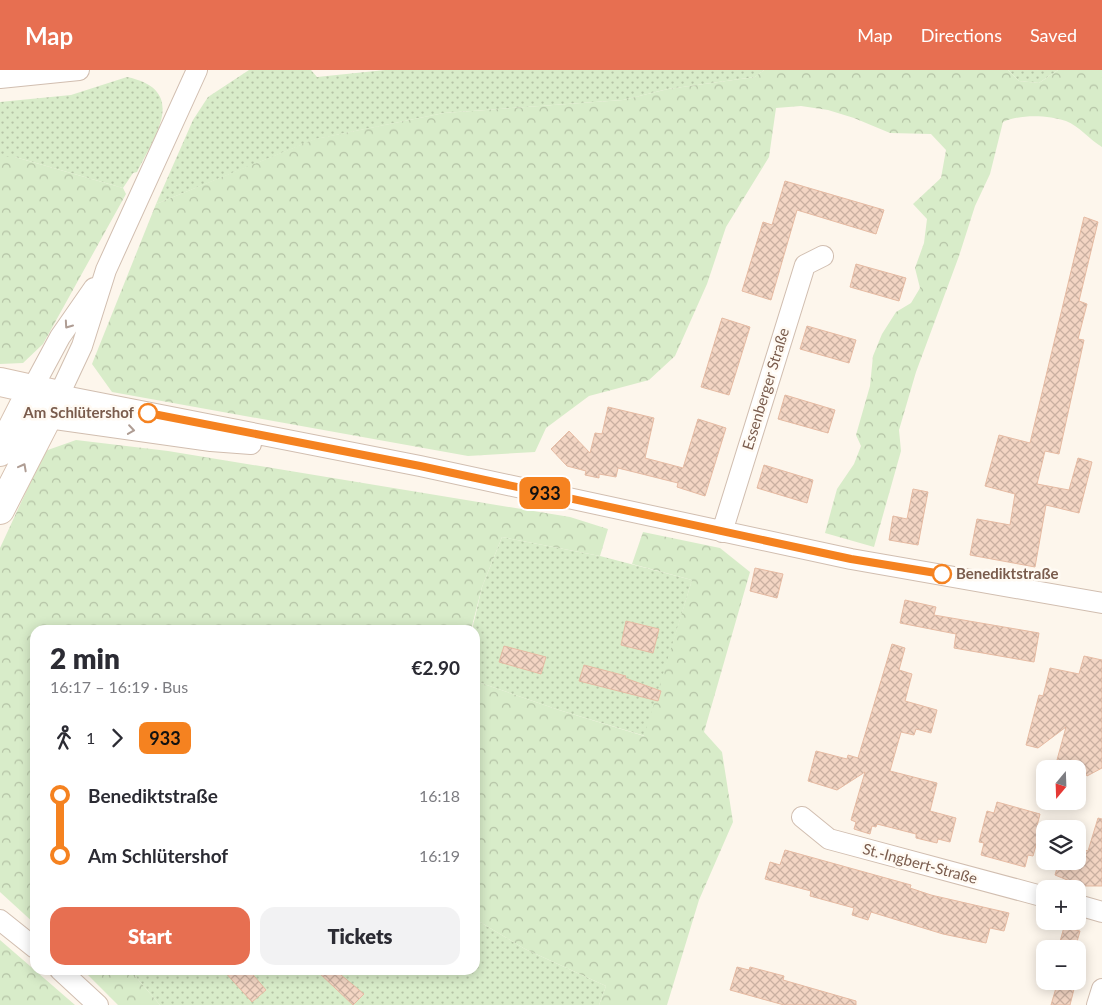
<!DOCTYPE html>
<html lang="en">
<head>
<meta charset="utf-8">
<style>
  :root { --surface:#fff; --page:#f2f2f3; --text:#2b2b33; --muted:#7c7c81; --accent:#e76f51 }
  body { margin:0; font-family:Lato,sans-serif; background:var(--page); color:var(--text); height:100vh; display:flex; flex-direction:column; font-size:19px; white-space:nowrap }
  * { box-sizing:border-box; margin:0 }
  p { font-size:16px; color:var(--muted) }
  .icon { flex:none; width:28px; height:28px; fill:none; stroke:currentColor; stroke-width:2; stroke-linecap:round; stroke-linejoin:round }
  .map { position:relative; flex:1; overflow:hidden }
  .drawer { position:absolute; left:30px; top:555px; width:450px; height:350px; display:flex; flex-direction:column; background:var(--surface); border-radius:15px; box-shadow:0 2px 12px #0003 }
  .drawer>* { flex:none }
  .badge { padding:0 10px; border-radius:8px; font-size:18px; line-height:32px }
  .needle { width:32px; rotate:199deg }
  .tools { position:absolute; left:1036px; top:690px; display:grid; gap:10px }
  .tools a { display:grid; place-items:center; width:50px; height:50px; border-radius:10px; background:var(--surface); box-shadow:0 2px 12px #0003; font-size:25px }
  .map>.badge { position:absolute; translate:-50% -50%; box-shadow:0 0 0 2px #fff }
  .legs { display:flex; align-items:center; gap:8px; height:55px; padding:0 20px; font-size:16px }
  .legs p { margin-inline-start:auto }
  .headline { display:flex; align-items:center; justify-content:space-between; height:85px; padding:0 20px }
  h1 { font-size:28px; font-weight:800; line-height:38px }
  .cta { display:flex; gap:10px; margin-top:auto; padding:10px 20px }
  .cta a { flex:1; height:58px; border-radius:15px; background:var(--accent); color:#fff; font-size:20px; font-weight:800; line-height:58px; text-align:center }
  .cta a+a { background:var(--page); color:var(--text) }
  ul { padding:0 20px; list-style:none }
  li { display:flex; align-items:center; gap:18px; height:60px; font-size:19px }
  li i { display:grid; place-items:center; width:8px; height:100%; margin:0 6px; background:currentColor }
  li i::after { content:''; width:12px; height:12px; margin:-6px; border:4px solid; border-radius:50%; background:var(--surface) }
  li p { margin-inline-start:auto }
  li:first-child i { background:linear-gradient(#0000 50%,currentColor 0) }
  li:last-child i { background:linear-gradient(currentColor 50%,#0000 0) }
  header { display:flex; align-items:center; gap:30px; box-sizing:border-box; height:70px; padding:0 25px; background:var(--accent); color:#fff }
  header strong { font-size:24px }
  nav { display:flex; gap:28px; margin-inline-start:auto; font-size:18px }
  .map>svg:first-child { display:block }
</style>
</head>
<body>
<header>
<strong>Map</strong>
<nav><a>Map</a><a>Directions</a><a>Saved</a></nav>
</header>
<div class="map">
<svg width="1102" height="935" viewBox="0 0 1102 935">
  <defs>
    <pattern id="grass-dots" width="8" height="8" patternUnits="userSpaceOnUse" patternTransform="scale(1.25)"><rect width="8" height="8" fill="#d8ecc9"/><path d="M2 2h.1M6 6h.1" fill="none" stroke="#b4c2a5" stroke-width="1.8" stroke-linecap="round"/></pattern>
    <pattern id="forest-crowns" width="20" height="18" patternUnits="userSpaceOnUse" patternTransform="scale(1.25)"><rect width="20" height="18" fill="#d8ecc9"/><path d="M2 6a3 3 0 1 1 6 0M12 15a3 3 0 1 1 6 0" fill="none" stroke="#b4c2a5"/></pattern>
    <pattern id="building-cross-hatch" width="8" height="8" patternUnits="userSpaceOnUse" patternTransform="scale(1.25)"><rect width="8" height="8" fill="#f3d5c3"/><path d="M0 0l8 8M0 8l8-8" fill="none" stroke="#cab0a1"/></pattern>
  </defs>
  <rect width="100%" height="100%" fill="#fdf6ec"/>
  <path fill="url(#grass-dots)" d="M249 0H311L317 7 385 0H764L755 7 668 19 623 30 444 43 316 69 156 134 193 50 208 27Z
    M1008 0H1058L1039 13 1019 11Z
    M127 7C189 20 155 66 137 102L133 103 123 118 15 87H0V32L71 25Z
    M502 467 600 486 692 510 645 666 559 640 475 611V560H472L482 517Z
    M475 849 525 879 606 916 599 935H160L135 906 142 900H475Z"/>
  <path fill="url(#forest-crowns)" d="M764 0H1008L1019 11 1039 13 1058 0H1102V77C1090 70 1079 56 1066 51 1048 45 1021 44 1003 52L990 104 975 136 959 186 916 302 899 360 901 381 874 477 825 463 837 419 854 394 861 376 856 365 870 316 873 286 882 264 896 242 911 233 920 218 915 198 924 173 927 149 913 134 941 108 946 80 931 64 890 63 854 48 828 40 801 36 776 38 769 87 726 157 707 214 675 286 649 310 589 326 546 358 535 382 468 386 112 322 92 294 156 134 315 69 444 43 623 30 668 19 755 7Z
    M0 87H15L123 118 126 124 43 274 23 293 0 294Z
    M76 370 168 381 570 447 608 459 600 486 502 467 482 517 471 560H35V854L0 822V478L45 381Z
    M643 462 720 478 750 502 704 662 722 682 733 752 699 830 667 935H599L606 916 525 879 475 849V611L559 640 644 666 692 510 632 494Z
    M0 870 75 935H0Z
    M83 900H142L135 906 160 935H118Z"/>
  <path fill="url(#building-cross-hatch)" stroke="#e6bba3" d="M785 111 884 140 876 164 797 140 771 230 742 221 763 152 772 155Z
    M1084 147 1098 152 1079 231 1087 234 1078 269 1084 270 1059 384 1045 381 1037 414 1069 420 1078 388 1092 392 1079 443 1046 435 1035 497 970 485 977 449 1010 455 1015 424 985 416 999 365 1030 373Z
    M856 194 906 208 899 231 850 217Z
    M722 248 750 257 729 325 701 317Z
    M807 256 856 270 849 293 800 279Z
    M785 325 835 340 828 363 778 349Z
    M608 337 654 348 645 388 683 398 698 349 726 358 705 426 677 417 678 413 618 398 616 407 599 404V408L585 405 586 401 567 396 551 379 569 361 590 383 595 363 602 364Z
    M764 395 813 410 807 433 757 418Z
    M913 419 928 422 918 475 889 470 893 446 907 449Z
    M755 498 783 504 777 528 750 521Z
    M905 530 936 537 934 545 1039 563 1034 592 954 578 956 564 900 553Z
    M626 551 659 559 653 583 621 575Z
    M892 574 905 578 899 600 912 604 905 631 937 640 931 663 916 659 914 665 901 662 890 701 937 713 930 741 956 748 950 772 938 769 937 773 916 768V764L877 754 876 757 872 756 870 764 854 759 856 752 851 750 865 702 837 720 808 711 816 681 847 689 848 685 858 688Z
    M504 576 546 587 541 604 499 592Z
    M1084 586 1102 590V698L1087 706 1085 702 1078 701 1079 696 1057 690 1066 657 1038 678 1026 675 1039 625 1043 626 1050 598 1079 604Z
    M584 595 626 606 625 608 661 621 658 631 579 611Z
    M997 732 1040 744 1037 756 1041 757 1033 786 1028 785 1025 797 981 785 984 773 979 772 987 741 994 743Z
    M1098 748 1102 749V816H1082L1055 805 1059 791H1078V778L1088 781Z
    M785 780 911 815 910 818 931 825 1009 843 1004 861 990 858 986 873 943 864 871 842 868 850 852 845 854 838 810 826 811 821 765 809 770 792 780 795Z
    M1064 857 1080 861 1075 879H1058Z
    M737 897 749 900 750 897 784 906 783 910 856 931V935H784L730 920Z
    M223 900H249L266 920 252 932Z
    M316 900H335L364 924 353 935Z
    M1058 911H1076L1070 935H1051Z"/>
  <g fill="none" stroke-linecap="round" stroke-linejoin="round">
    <defs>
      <path id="street" d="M197 0 106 200 82 276 59 325 420 396 851 489 1102 533
        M0 8 79 0
        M31 321 60 267 94 218
        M48 348 211 371 251 374
        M722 462 805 195 823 186
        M802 747 829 769 1045 827
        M1078 835 1102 842
        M0 850 35 878
        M60 900 98 935
        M1097 935 1102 919"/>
      <path id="secondary" d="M0 312 59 325 0 440
        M0 382 31 321"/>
    </defs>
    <use href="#street" stroke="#d1beb0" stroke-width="22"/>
    <use href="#secondary" stroke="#d6c0b0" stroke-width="30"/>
    <use href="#street" stroke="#fff" stroke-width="20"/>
    <use href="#secondary" stroke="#fff" stroke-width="28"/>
  </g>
  <defs><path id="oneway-chevron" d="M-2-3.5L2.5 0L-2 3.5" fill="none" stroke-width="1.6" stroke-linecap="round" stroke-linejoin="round" transform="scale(1.25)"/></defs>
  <g stroke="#af9d94">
    <use href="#oneway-chevron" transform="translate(68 255) rotate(125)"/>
    <use href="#oneway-chevron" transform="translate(131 360) rotate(8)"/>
    <use href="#oneway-chevron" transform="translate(23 397) rotate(-62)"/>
  </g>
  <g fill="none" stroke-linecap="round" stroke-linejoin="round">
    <defs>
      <path id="line-1" d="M148 343 420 396 851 489 942 504"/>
    </defs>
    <use href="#line-1" stroke="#fff" stroke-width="11"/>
    <use href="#line-1" stroke="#f58220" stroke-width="8"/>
  </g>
  <g fill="#fff" stroke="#f58220" stroke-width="2.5">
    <circle cx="148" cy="343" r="9"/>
    <circle cx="942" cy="504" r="9"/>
  </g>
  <g text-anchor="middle" stroke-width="5" stroke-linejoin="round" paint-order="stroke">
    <g font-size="15" fill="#7a5c4d" stroke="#fffaf3">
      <text transform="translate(766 319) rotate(-73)" y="5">Essenberger Straße</text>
      <text transform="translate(920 794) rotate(15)" y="5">St.-Ingbert-Straße</text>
    </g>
    <g font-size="15" font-weight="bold" fill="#7a5c4d" stroke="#fffaf3" text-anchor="end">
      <text x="134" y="348">Am Schlütershof</text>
      <text x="956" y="509" text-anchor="start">Benediktstraße</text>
    </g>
  </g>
</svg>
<div class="tools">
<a><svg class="needle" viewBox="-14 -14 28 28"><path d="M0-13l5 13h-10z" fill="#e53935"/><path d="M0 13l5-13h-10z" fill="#7c7c81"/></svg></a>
<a><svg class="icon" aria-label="layers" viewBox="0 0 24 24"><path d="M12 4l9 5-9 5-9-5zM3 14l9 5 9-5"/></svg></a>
<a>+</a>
<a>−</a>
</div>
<b class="badge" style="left:545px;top:423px;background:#f58220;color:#111">933</b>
<section class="drawer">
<div class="headline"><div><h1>2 min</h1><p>16:17 – 16:19 · Bus</p></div><b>€2.90</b></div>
<div class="legs"><svg class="icon" aria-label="walk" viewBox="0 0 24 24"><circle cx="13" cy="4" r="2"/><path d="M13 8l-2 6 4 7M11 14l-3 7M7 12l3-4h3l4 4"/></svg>1<svg class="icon" aria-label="forward" viewBox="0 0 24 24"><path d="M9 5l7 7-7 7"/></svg><b class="badge" style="background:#f58220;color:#111">933</b></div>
<ul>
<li><i style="color:#f58220"></i><b>Benediktstraße</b><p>16:18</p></li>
<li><i style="color:#f58220"></i><b>Am Schlütershof</b><p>16:19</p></li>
</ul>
<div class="cta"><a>Start</a><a>Tickets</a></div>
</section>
</div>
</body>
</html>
